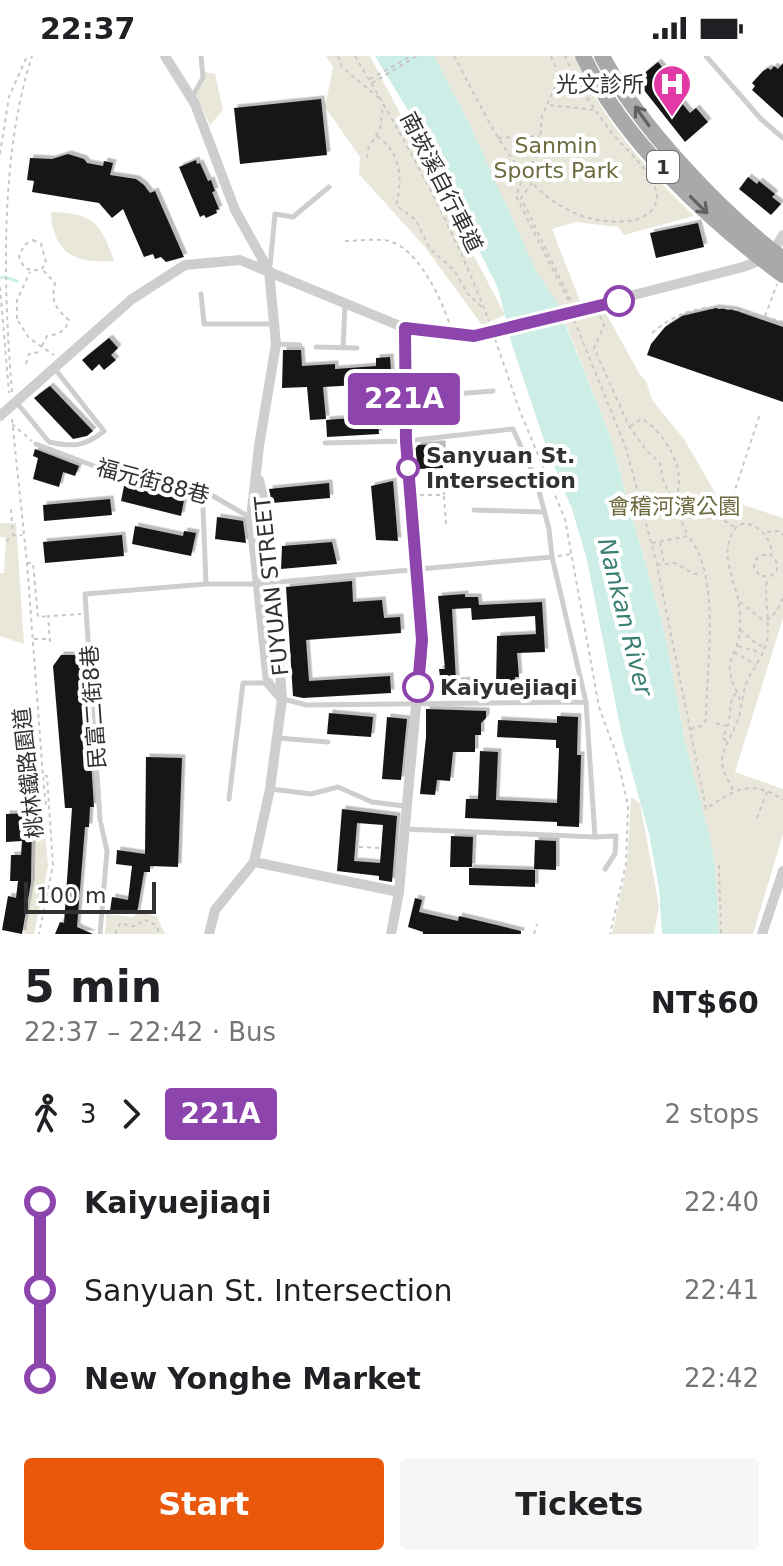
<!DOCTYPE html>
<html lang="en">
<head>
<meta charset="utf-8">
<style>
  :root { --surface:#fff; --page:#f6f6f6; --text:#202124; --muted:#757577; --accent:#ea580c }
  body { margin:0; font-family:"DejaVu Sans","Noto Sans TC",sans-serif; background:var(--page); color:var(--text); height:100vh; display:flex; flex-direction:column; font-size:30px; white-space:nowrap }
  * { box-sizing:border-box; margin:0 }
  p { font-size:26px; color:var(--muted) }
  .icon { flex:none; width:44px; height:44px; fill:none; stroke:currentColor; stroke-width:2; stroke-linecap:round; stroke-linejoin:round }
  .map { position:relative; height:878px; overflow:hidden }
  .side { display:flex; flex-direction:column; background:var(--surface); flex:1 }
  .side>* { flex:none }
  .badge { padding:0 16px; border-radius:6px; font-size:28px; line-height:52px }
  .scale { position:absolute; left:24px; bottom:20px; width:132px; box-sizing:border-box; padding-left:8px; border:4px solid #313131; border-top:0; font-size:22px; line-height:28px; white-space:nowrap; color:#313131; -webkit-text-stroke:6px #fff; paint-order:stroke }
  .map>.badge { position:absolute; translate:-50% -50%; box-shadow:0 0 0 4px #fff }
  .legs { display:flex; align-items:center; gap:12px; height:88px; padding:0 24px; font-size:26px }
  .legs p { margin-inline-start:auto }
  .overview { display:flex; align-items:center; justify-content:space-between; height:136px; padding:0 24px }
  h1 { font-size:44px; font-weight:700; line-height:60px }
  .action { display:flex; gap:16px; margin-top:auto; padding:16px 24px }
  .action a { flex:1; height:92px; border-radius:8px; background:var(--accent); color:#fff; font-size:32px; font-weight:700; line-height:92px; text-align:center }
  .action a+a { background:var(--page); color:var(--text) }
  ul { padding:0 24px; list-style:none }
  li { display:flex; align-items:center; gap:28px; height:88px; font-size:30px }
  li i { display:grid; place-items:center; width:12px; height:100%; margin:0 10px; background:currentColor }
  li i::after { content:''; width:20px; height:20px; margin:-10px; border:6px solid; border-radius:50%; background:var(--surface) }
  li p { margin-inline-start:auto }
  li:first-child i { background:linear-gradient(#0000 50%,currentColor 0) }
  li:last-child i { background:linear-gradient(currentColor 50%,#0000 0) }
  .status { display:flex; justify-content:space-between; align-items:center; height:56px; padding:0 40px; background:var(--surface); direction:ltr }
  .status svg { height:22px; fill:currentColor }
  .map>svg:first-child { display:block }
</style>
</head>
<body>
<div class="status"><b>22:37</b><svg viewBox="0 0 49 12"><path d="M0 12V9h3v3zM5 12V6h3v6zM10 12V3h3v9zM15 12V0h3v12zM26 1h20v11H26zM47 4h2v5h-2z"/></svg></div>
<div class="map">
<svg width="783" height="878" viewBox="0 0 783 878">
  <defs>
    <filter id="shadow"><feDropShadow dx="3.5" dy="-3.5" stdDeviation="0" flood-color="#0004"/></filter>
  </defs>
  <rect width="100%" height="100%" fill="#fff"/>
  <path fill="#e9e7da" d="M326 0H370L505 259 482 269 424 190 359 118 360 101 325 51 333 11Z
    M434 0H574C600 61 647 114 694 160L624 179 618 171 576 166 552 173 580 245 558 251 537 217 512 166 469 67Z
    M205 16 215 18 223 54 210 69 196 39 205 25Z
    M51 156C92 157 101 166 114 205 76 208 53 198 51 156Z
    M604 254 640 319 646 325 652 344 684 383 717 440 783 462V562L735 716 783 733V778L753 878H719L715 808 685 686 665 578 609 377 565 266Z
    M0 467H16L24 588 0 580V517H4L6 482 0 481Z
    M631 741 640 747 659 850 654 878H612L627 809Z
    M43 756 48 810 34 878H24L33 826 34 757Z
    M143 856 157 861 165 878H105L106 858 132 861Z"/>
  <path fill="#cdede7" d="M375 0H434L469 67 537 217 555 243 609 377 665 578 685 686 710 782 715 808 719 878H662L659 832 649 778 622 680 587 504 572 453 547 393 512 289 498 232 412 61Z"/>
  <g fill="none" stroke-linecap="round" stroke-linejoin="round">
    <path stroke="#cdede7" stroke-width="3" d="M0 222 5 221 17 225"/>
  </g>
  <path fill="#181818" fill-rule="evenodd" filter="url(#shadow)" d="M658 6 670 21 665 25 680 45 690 57 696 52 708 66 685 86 636 24Z
    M783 7V62L752 34 755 30 752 27 763 15 768 12 771 14 774 10 778 13Z
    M321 43 327 99 240 108 234 52Z
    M68 98 84 103 87 107 103 110 104 105 113 107 110 119 136 123 144 129 150 137 155 135 184 201 166 206 161 201 155 203 153 198 144 201 123 153 112 162 99 147 32 136 34 125 27 124 30 102 52 103Z
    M196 104 197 108 200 107 208 125 211 124 215 135 212 136 219 153 216 154 217 157 206 162 204 159 200 161 179 111Z
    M748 121 757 128 759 125 775 138 772 141 781 148 771 159 739 133Z
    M698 167 704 191 656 202 650 177Z
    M716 252 734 254 783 271V346L647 299 651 288 665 271 682 260Z
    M109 282 118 292 111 299 116 304 104 314 99 308 92 315 82 304Z
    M283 294H301L302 310 335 308V313L376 310V302L390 301 394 359 378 360 376 328 323 331 326 363 310 364 307 331 282 332Z
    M50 330 93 375 87 380 73 383 34 342Z
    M378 360 379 378 327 381 326 364Z
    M442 388 443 412 418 413 415 393 418 389Z
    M35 393 79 410 75 420 63 416 59 431 33 423 38 402 33 400Z
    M393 425 398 485 376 484 371 430Z
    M329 427 330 442 272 447 269 433Z
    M124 430 184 444 181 460 121 445Z
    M110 443 112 459 44 465 43 449Z
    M217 461 243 465 246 487 215 483Z
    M135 470 183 480 184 475 196 477 191 500 132 488Z
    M122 479 124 500 45 507 43 486Z
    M332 486 337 508 281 513 282 490Z
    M352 525 353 546 382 544 384 562 400 561 401 577 306 584 309 625 390 620 391 637 303 642 293 640 286 531Z
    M465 538V541H478L479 549 542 546 545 596 517 597 519 621H515L516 628 496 629 497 580 536 578 535 560 472 564 471 552 452 553 456 625 473 624V636L442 637 439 613H445L438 540Z
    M61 599H84L94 751H90L89 771H85L77 871 93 878H55L60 866 64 867 72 752H65L53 610Z
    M426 653 486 655V662L481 667V679H475V696H453L450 725 437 724 435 739 420 738 426 681Z
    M329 657 373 661 371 681 327 678Z
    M557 660 578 661 577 699H581L579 771 557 770V766L465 762 466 743H478L480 695 498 696 496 744 557 747 559 692H556V684L497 681 498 664 557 667Z
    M387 661 407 663 401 724 382 723Z
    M146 701 182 702 178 811 150 810V816H144L137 857 124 855 123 858 110 855 112 841 128 844 132 810 116 808 117 794 145 798Z
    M342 753 397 760 392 826 379 824V820L337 815ZM357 767 383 769 380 807 354 805Z
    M32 757 31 826 22 878 2 874 8 840 16 842 18 825H10L11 799H21L22 785 6 786V758Z
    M451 780 473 781 472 811H450Z
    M535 784 556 785V814L534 813Z
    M469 812 535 814V831L469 829Z
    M415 842 422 844 419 856 458 865 459 860 521 875V878H423V876L408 871Z"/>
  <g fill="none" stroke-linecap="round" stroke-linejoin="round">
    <path stroke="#c8c8c8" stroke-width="2" stroke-dasharray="4 4" stroke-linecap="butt" d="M338 0 342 11 380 43
      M355 0C405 83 454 172 489 265
      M454 0C488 61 520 148 597 164 611 166 625 167 638 163 650 158 660 149 656 135 650 112 623 92 609 73 591 50 577 26 565 0
      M551 0 559 19 556 29 542 60 539 97 524 118 516 140 568 244
      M370 23 411 0
      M372 27 417 0
      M550 49 595 54
      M377 80C401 97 403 123 396 149L416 164 430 193 454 214 468 238 483 252
      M498 82 539 80
      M0 98 9 41 27 0
      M367 102 368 93 380 73 383 48
      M532 127 521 142 572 247
      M33 184 41 188 46 206 42 213 32 215 24 211 19 201 24 189Z
      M345 185C358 185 376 182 389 185 419 193 441 243 450 269
      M0 231 9 337
      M600 260 604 270 594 292 629 370 646 394 660 407 662 421 688 480
      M765 260 777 228
      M17 263V244L30 216
      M574 264 626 392 657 509 706 753C733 734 752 722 783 744
      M18 265 29 282 54 299
      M652 277C696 239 733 251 783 266
      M495 283 521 358 565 463 599 651 616 697 628 749 626 808 610 878
      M42 290 47 280C58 279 66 275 69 264 54 251 51 245 55 227L42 213
      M26 308 29 298 40 296
      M12 336C3 230 0 98 32 0
      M12 363 27 507 43 720H47L53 809 39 878
      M12 368 32 385
      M630 370 642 363C667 378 688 416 675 444
      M420 439H444L443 421 487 422
      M444 440 446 468
      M733 440 760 358
      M11 453 13 479
      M709 462H720L735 471
      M767 476 779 475 783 479
      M6 485 13 479H22
      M660 486 664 507
      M652 487 688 480C722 519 706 613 706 664L701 670 691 673
      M558 500 571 498
      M27 507H33L38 561 48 560
      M657 509 675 507 694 518 703 517
      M740 546 762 563H768L777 555 783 542
      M740 574 758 589 764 590
      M34 583H47
      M50 586 48 560 81 558
      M738 590 762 597
      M734 596 756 609
      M740 644C737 635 731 625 730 615 728 604 738 591 739 580 741 570 740 559 739 549 736 526 719 499 733 476 745 454 775 481 771 499L776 505 777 514 771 520H760L754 511 756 503 763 499H771
      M716 667 726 670
      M726 685 723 682 729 666 732 641 737 637
      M43 721 46 751
      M733 734C713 699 724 698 737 666 743 652 741 637 748 624 754 610 764 600 767 584 770 564 764 543 767 522
      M757 762 767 736
      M359 791 381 792
      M719 809 721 878
      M115 878 120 867C131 870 136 874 143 863L156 869 160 878
      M534 878 537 868"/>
    <path stroke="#cecece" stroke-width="5" d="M706 0 761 63 783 82
      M192 41 203 22 201 0
      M270 210 275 158 293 161 329 131
      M201 238 204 268H273
      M277 288 300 289
      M316 291 357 292
      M343 292 345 248
      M405 342 493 335
      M17 347 49 386C72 391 85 391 104 375L55 313
      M325 387 406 385 513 373 536 424 549 473 552 501 586 646 595 781 404 773
      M36 388 123 421 163 425 206 436 251 462 267 464
      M474 454 545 456
      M206 528 203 452 206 436
      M284 643 306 649 586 646
      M278 682 328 686
      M271 733 311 738 338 731 372 746 405 750
      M229 743 243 627H267
      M100 764 85 538 206 528H257L552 501
      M595 781 616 780 615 798 605 813
      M100 878 107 795 101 768"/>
    <path stroke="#cecece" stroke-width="10" d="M165 0 195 48 235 154 269 215 276 288 259 390 251 462 268 627 282 643
      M0 360 132 243 185 209 240 204 405 272 474 280 743 211C763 204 773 198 783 179
      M254 806 399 836
      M209 878 215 854 254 806 270 733 282 643 268 464 259 424
      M391 878 399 836 422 584 406 385 405 272
      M762 878 783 815"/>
    <path stroke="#a9a9a9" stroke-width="16" d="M583 0C622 84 710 165 783 219
      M602 0C637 68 721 157 783 203"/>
  </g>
  <defs><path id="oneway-shaft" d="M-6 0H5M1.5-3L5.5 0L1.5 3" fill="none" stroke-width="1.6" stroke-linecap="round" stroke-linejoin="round" transform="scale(2)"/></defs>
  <g stroke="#616161">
    <use href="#oneway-shaft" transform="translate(642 60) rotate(-126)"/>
    <use href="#oneway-shaft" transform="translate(699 149) rotate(45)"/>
  </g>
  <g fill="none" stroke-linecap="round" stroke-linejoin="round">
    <defs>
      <path id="line-1" d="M418 631 422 584 406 385 405 272 474 280 619 245"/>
    </defs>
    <use href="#line-1" stroke="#fff" stroke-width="18"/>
    <use href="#line-1" stroke="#8e44ad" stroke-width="12"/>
  </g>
  <defs>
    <symbol id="hospital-pin" viewBox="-11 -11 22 30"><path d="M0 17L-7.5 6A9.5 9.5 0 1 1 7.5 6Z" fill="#e239a7" stroke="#fff"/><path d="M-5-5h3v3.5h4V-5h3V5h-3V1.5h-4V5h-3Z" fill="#fff"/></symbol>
  </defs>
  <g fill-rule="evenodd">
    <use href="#hospital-pin" x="650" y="6" width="44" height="60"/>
  </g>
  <g fill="#fff" stroke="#8e44ad" stroke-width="4">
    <circle cx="619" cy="245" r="14"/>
    <circle cx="408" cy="412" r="10"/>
    <circle cx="418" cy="631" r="14"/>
  </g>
  <g text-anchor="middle" stroke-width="8" stroke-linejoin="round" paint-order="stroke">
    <rect fill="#fff" stroke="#6f6f6f" stroke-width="2" x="647" y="95" width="32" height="32" rx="6"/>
    <g font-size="20" font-weight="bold" fill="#313131">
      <text x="663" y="118">1</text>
    </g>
    <g font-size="22" fill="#313131" stroke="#fff" text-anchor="end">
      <text x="644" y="36">光文診所</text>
    </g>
    <g font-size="22" fill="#6d6b3f" stroke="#fff">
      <text x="556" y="97">Sanmin<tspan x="556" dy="25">Sports Park</tspan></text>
      <text x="674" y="458">會稽河濱公園</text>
    </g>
    <g font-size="22" fill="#313131" stroke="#fff">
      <text transform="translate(442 126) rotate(63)" y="8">南崁溪自行車道</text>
      <text transform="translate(153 425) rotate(15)" y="8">福元街88巷</text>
      <text transform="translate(271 530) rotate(-96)" y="8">FUYUAN STREET</text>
      <text transform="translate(93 651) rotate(-94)" y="8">民富二街8巷</text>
      <text transform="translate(28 717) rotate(-96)" y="8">桃林鐵路園道</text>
    </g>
    <g font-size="22" font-weight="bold" fill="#313131" stroke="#fff" text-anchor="start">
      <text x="426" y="407">Sanyuan St.<tspan x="426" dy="25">Intersection</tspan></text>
      <text x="440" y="639">Kaiyuejiaqi</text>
    </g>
    <g font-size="24" font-style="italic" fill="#398073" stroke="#fff">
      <text transform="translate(625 561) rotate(76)" y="8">Nankan River</text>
    </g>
  </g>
</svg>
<div class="scale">100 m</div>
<b class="badge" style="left:404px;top:343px;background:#8e44ad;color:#fff">221A</b>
</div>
<section class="side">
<div class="overview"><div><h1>5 min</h1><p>22:37 – 22:42 · Bus</p></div><b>NT$60</b></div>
<div class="legs"><svg class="icon" aria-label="walk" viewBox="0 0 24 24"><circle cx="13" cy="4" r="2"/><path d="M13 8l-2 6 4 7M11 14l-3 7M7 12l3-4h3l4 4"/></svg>3<svg class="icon" aria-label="forward" viewBox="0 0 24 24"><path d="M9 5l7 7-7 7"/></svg><b class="badge" style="background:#8e44ad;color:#fff">221A</b><p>2 stops</p></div>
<ul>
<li><i style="color:#8e44ad"></i><b>Kaiyuejiaqi</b><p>22:40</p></li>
<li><i style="color:#8e44ad"></i><span>Sanyuan St. Intersection</span><p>22:41</p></li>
<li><i style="color:#8e44ad"></i><b>New Yonghe Market</b><p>22:42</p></li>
</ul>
<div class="action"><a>Start</a><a>Tickets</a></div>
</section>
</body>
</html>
